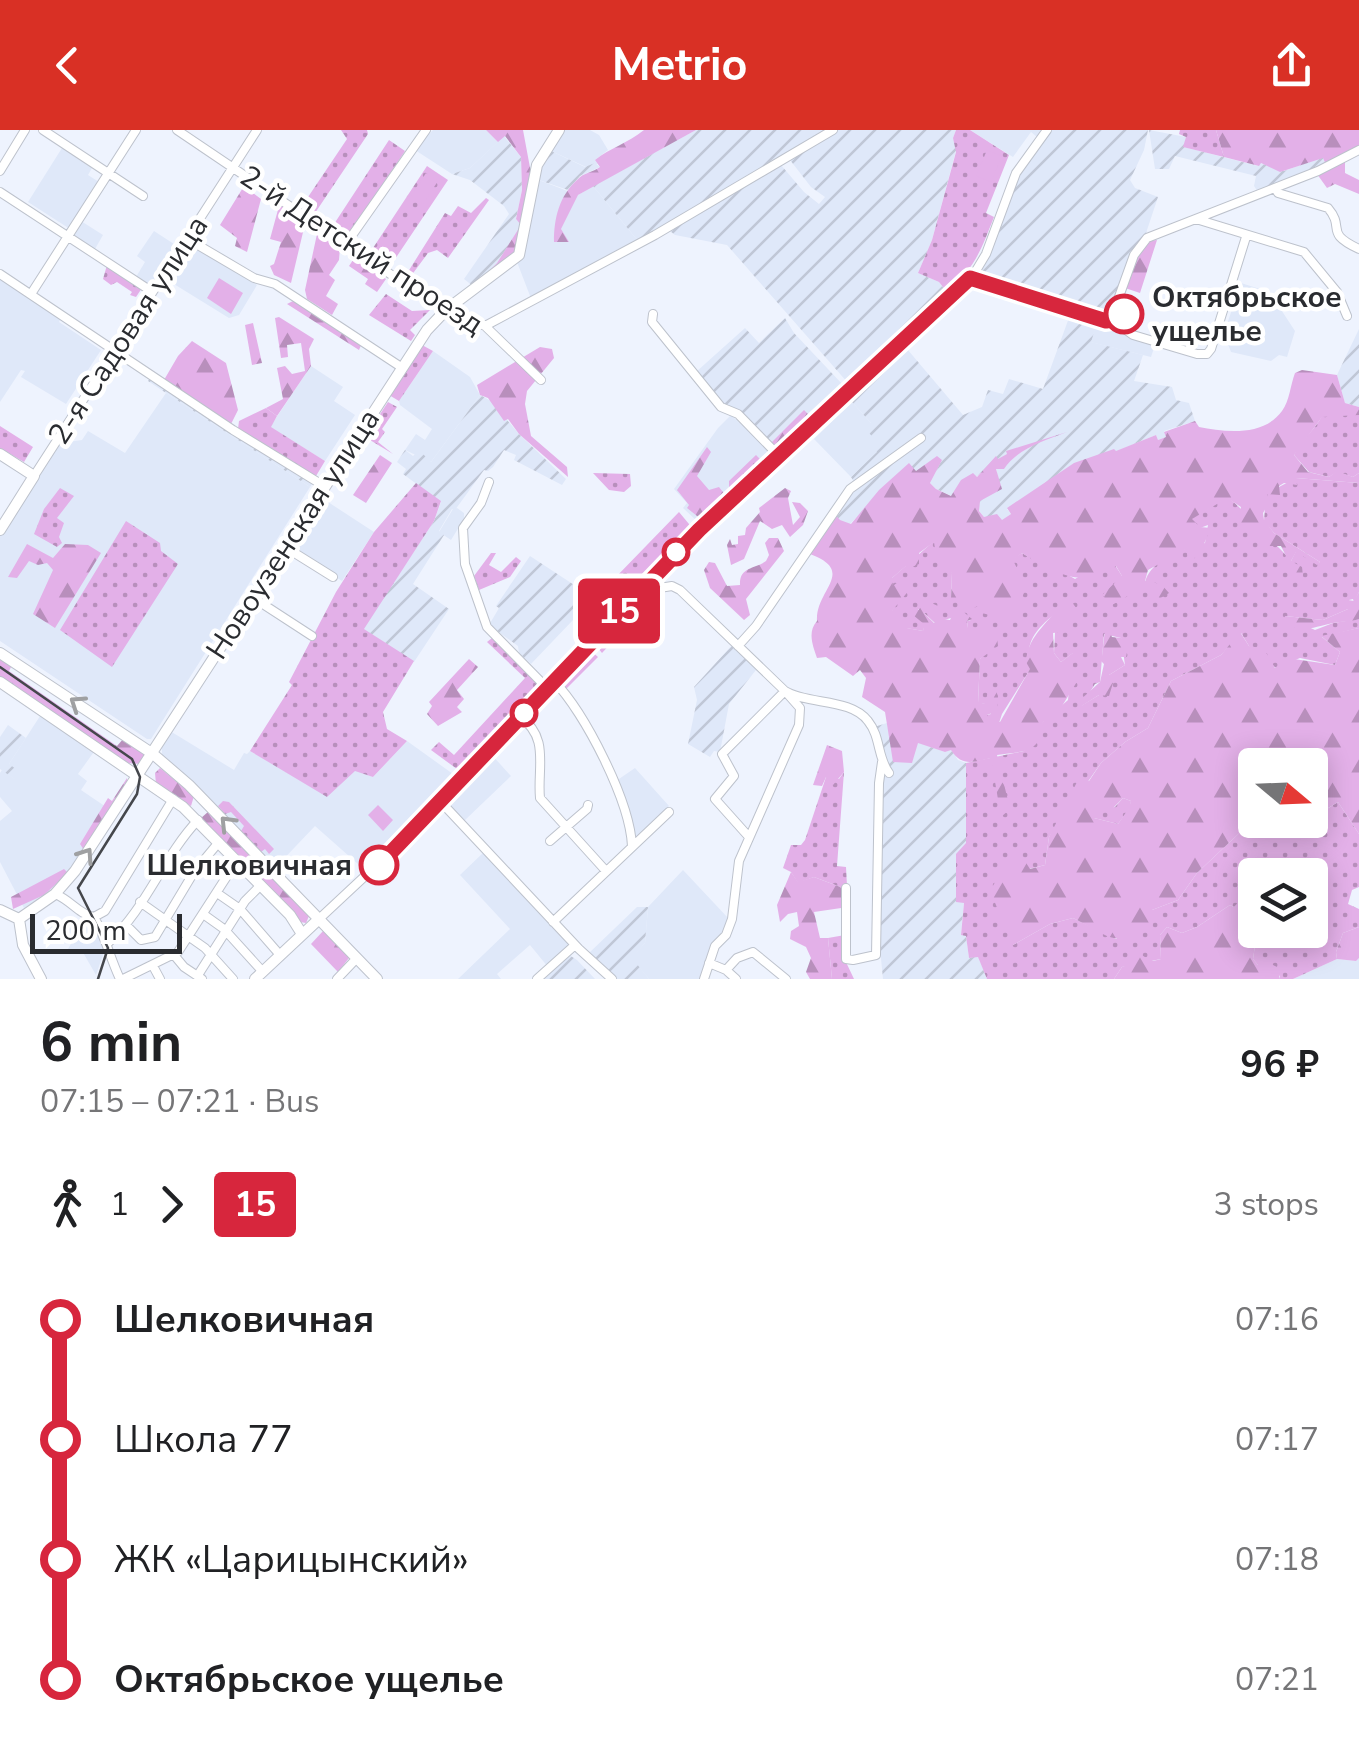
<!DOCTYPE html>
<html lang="en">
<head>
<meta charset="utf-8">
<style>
  :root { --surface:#fff; --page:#f2f2f2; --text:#202124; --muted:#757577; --accent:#d93025 }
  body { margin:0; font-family:"Nunito Sans",sans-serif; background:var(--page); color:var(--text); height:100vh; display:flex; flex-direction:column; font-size:38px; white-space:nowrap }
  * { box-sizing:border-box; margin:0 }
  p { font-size:32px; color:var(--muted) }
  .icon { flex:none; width:55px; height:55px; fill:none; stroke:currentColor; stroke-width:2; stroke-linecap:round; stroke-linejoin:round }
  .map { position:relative; height:849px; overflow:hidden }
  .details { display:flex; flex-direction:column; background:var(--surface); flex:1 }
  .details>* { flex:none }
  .badge { padding:0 20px; border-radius:8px; font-size:35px; line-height:65px }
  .needle { width:65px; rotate:109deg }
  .controls { position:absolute; left:1238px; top:618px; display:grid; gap:20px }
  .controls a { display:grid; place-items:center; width:90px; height:90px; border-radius:10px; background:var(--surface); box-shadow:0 5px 25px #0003; font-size:50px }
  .scale { position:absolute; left:30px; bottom:25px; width:152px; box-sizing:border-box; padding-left:10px; border:5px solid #2a2c30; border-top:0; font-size:28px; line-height:35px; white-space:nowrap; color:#2a2c30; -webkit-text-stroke:8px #fff; paint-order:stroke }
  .map>.badge { position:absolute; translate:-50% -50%; box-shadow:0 0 0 5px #fff }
  .legs { display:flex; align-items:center; gap:15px; height:110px; padding:0 40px; font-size:32px }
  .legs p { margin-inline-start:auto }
  .summary { display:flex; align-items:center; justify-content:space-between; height:170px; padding:0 40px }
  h1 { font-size:55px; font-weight:700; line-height:75px }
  ul { padding:0 40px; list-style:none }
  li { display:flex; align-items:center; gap:35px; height:120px; font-size:38px }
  li i { display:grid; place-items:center; width:15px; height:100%; margin:0 12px; background:currentColor }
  li i::after { content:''; width:25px; height:25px; margin:-12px; border:8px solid; border-radius:50%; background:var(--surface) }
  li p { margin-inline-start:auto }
  li:first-child i { background:linear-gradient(#0000 50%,currentColor 0) }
  li:last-child i { background:linear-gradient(currentColor 50%,#0000 0) }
  header { display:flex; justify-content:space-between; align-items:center; height:130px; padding:0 40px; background:var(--accent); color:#fff; font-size:45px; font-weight:700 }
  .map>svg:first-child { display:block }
</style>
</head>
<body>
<header><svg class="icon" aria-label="back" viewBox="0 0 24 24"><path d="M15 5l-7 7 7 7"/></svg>Metrio<svg class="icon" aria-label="share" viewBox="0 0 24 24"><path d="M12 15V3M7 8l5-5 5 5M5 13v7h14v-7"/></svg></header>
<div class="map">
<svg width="1359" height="849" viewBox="0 0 1359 849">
  <defs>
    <pattern id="industrial-furrows" width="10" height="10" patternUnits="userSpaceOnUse" patternTransform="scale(2.5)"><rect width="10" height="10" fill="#dfe8f9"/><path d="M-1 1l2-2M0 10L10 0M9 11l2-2" fill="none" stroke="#c0c7d6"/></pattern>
    <pattern id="green-dots" width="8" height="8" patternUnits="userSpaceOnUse" patternTransform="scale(2.5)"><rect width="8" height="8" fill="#e3b0e8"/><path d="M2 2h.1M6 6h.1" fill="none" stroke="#b88fbc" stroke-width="1.8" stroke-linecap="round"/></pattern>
    <pattern id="forest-firs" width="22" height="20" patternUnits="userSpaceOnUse" patternTransform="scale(2.5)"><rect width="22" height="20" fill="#e3b0e8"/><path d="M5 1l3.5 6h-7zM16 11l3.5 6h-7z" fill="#b88fbc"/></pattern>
  </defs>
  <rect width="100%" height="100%" fill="#eef3fe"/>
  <path fill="#dfe8f9" d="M433 0H486L498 12 470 38 452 44 415 20Z
    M563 0H590L599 5 608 20 595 30 598 34 586 37 549 20Z
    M970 0H1042L1037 7 1031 2 1013 27Z
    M62 18 92 38 88 45 99 52 70 99 28 72Z
    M536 49 578 65 593 56 638 111 532 171 517 132Z
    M81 91 103 105 95 119 74 107Z
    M154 101 177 116 149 156 136 147 145 132 137 126Z
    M193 114 257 155 239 185 229 188 169 151Z
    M0 148 61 188 59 192 101 220 66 274 21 247 25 241 21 240 0 272Z
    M1241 153 1263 160 1276 172 1295 201 1287 227 1279 225 1271 231 1231 222 1224 203Z
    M1097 193 1155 215 1151 227 1090 212Z
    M433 221 470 247 480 265 431 332 405 320 416 304 425 310 432 299 400 275 399 271Z
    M311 236 343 257 334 271 355 285 325 331 270 297Z
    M166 263 310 357 151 609H147L0 511V406L61 313 82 310 88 301 125 323Z
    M852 272 871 293 878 322 851 347 814 309Z
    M731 285 773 324 698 392 683 378 687 373 674 359 718 298Z
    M324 365 330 368 328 372 374 402 342 451 290 418Z
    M457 378 464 383V389L451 410 439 402 453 379Z
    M42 583 96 619 78 644 87 651 81 660 112 681 73 738 52 761 24 778 0 732V691L12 681 0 667V643L2 640 15 649 9 634Z
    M170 601 234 640 244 623 247 624 250 621 327 666 355 640 373 647 407 611 453 644 456 651 367 742 315 696 276 737 162 625V614Z
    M491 624 511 646 464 691 449 675V670Z
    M635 638 669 676 634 711 616 651Z
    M484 722 571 814 548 837 530 815 497 844 501 849H458L510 799 460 745Z
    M683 740 729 789 701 849H649L631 828 645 813 648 777Z
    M83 787 91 790 105 819 96 845 81 819 71 824 68 819 73 810 67 800 81 792Z
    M1359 828V849H1293L1337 829 1356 831Z"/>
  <path fill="url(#industrial-furrows)" d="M696 0H826L638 111 593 56Z
    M838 0H956L953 8 957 17 932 110 918 143 939 152 947 162 848 253 727 115 675 105 670 101 781 35 804 62 819 74 825 67 811 57 790 30Z
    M1050 0H1148L1144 20 1130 50 1135 58 1158 67 1145 106 1109 185 1076 180 980 145 1020 44Z
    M1149 0 1186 7 1184 17 1258 36 1260 33 1284 41 1323 27 1327 36 1258 62 1254 56 1256 46 1175 26 1169 39H1155Z
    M504 6 521 27 522 60 516 89 522 95 497 133 473 156 464 149 509 84 504 76 470 50 452 44 470 38Z
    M549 20 585 37 595 33 600 37 580 46 568 60 536 49Z
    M1070 185 1097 193 1091 212 1143 225 1134 251 1172 257 1176 270 1189 273 1195 291 1164 301 1166 307 1158 310 1156 305 1115 322 1007 379 1011 384 1002 391 984 387 979 381V371L997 343 996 338H1004L1012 327 1030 317 997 330 952 366 936 359 930 353 941 331 915 341 909 334 850 394 840 391 833 382 856 355 851 347 877 322 871 315 875 310 865 298 871 293 852 272 870 252 866 247 902 213 963 285 982 277 988 260 1003 264 1009 249 1043 259Z
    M785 188 794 203 844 256 777 321 726 277 696 242 745 198 759 213Z
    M1359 199V277L1345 273 1337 245Z
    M151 247 313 353 310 357 166 263 148 251Z
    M480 265 491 271 519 304 566 349 562 355 514 330 516 325 504 320 493 337 488 341 484 340 455 380 452 379 439 401 444 405 413 454 449 479 414 532 363 499 434 391 441 372 403 344 406 339 397 332 405 320 413 326 419 320 431 332Z
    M530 426 594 468 531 534 519 523 518 516 489 495 499 478 496 476Z
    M734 513 739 523 756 540 729 574 720 622 714 621 710 627 688 614 697 570 694 557Z
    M887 593 894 631 911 628 917 612 945 622 951 619 958 630 966 633V714L961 720 957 772H964L961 804 966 805 969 828 978 826 987 849H883L877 788 881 647H887L890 642 874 597Z
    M8 595 26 608 9 634 20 642 16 650 0 639V607Z
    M637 777H648L645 813 632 828 649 849H615L589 823Z
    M566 823 577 830 595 849H539Z"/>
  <path fill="url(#green-dots)" fill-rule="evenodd" d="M341 0H367L368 4 315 83 304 73 347 9Z
    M956 0H970L1009 25 986 83 994 87C981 120 975 138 947 162L939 152 918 143 932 110 956 22 953 8Z
    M1180 0H1216L1224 27 1183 17 1186 7 1179 4Z
    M389 10 405 21 353 100 347 102 335 94 336 91Z
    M427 36 448 50 391 135 379 129 373 118Z
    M486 68 489 70 448 128 437 120 428 123 411 146 406 145 445 83 451 86 458 76 471 83Z
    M107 135 142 158 136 167 130 165 132 162 117 152 111 155 103 149Z
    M386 164 412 181 430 180 410 200 415 205 411 211 369 185Z
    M422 215 433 221 399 271 389 265Z
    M388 272 397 277 382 299 385 302 378 312 393 324 365 307Z
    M266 278 277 286 271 297 325 331 316 346 238 299 239 291Z
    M1354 284 1359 285V343L1353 347 1337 342 1329 347 1309 342 1294 325C1300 311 1315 300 1322 286Z
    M0 296 33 317 24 332 0 318Z
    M785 323 789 328 722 390 718 386Z
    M756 325 763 332 729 362V351Z
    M593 343 630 344 631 356 624 362 609 360Z
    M1296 348 1359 353V462L1354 473 1353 469 1349 470 1348 479 1323 490 1285 486 1315 500 1333 493 1359 489V498L1322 507 1340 522 1335 535 1300 528 1276 538 1249 516 1241 503 1221 525 1171 551 1148 598 1125 612 1101 633 1049 707 1045 735 1029 739 1013 815 1050 794 1073 788 1116 809 1152 780 1178 770 1197 743 1249 694C1290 698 1304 694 1338 672L1359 704V757L1352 760 1348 774 1359 779V797L1343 803 1336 822 1337 829 1293 849H1280V846L1258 835 1253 829 1255 815 1249 801 1255 792V800H1310V745H1255C1255 764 1251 768 1234 777L1230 775 1197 797 1182 803 1167 797 1160 805 1161 829 1122 837 1114 849H987L978 827 969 828 966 806 961 805 964 773 956 772V724L966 713V633L1024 621 1043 592 1068 570 1073 523 1061 532 1054 523 1056 483C1037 498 1023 513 1031 538L1002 584 999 593 987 590V585L991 584 985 574 978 573 980 529 989 520 988 503 968 498 967 491 971 490 954 487 935 493 924 483 929 480 918 479 925 494 923 501 906 498 891 482 901 467 892 457V448L934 411 952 443 951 468 1022 423C1039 434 1058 438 1075 449L1100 434 1115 435 1122 446 1145 452C1152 428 1183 419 1205 413L1208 395 1200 398 1191 389 1227 367C1240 376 1246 385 1256 396 1268 409 1279 416 1291 431L1296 421 1317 434 1320 432 1274 403 1264 391 1266 364ZM1104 504 1121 508 1125 535 1109 545V565H1099L1081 576 1095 554 1100 552Z
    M416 353 441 371 434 391 364 499 414 531 383 582 387 599 407 611 373 647 355 641 327 667 250 621 292 555 289 552 336 462 374 402Z
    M60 358 74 366 57 388 64 393 59 407 62 413 57 417 34 404 44 379Z
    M679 382 694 400 626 469 614 449Z
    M126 391 160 413 161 421 178 434 112 537 60 500Z
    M491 423H496L489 435 501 442 516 427 521 431 510 447 479 460 474 446Z
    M492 508 539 556 461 642 431 620 439 612 454 625 525 548 487 512Z
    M590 520 598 527 565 560 559 550Z
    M844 642 837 736 846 737 847 756 843 758 814 747 798 753 791 742 783 738 791 715H801L805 710 826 647 839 649Z
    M1123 668 1131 671 1130 678 1118 694 1094 688V680L1115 677Z
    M223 671 229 672 274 719 269 724 265 719 261 722 241 701 244 696 231 682 225 684 218 676Z
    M845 805V830L854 849H832L828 808Z"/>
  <path fill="url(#forest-firs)" fill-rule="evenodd" d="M486 0H523L531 43 519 118 507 132 477 153 497 133 521 95 516 89 522 60 521 27 505 6 498 12Z
    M644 0H696L578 65 561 99 569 112H554C554 88 559 66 578 49 583 43 593 42 600 37L595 30C610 18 628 13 644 0Z
    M1216 0H1359V22L1345 32V43L1359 50V64L1335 54 1327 58 1317 44 1328 39 1323 28 1280 42 1261 33 1259 36 1224 27Z
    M244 56 261 69 247 122 235 116 237 108 220 95Z
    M279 76H284L287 86 304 98 291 153 274 145 270 136 274 134 281 112 270 109Z
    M317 104 340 118 339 130 329 145 335 150 326 166 338 174 332 185 307 169 305 160Z
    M1157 110 1140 163 1125 158 1137 124 1148 111Z
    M355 127 386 149 377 162 365 154 368 149 349 136Z
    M295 170 362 213 359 220 287 174Z
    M279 187 314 209 309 219 311 236 277 286 266 278 283 269 277 238 285 236 292 244 305 241 301 213 287 215 288 227 281 228 275 188Z
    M253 193 262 233 252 235 245 195Z
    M192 211 226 233 238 280 231 294 164 250 178 226Z
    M540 217 552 219 554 228 527 261 525 274 531 306 567 337 568 347 519 304 508 289 504 291 488 268 480 265 477 255Z
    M1302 240 1337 245 1345 273 1359 277V285L1322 287 1294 325 1308 342 1329 347 1337 341 1353 347 1359 343V353L1296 348 1297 355 1284 353 1279 356 1280 365 1267 364 1269 373 1263 383 1264 390 1270 392 1268 395 1274 403 1320 432 1317 435 1296 422 1291 431 1302 437 1303 446 1284 441 1279 433 1286 426 1281 416H1266L1258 405V399L1246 398 1238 393 1241 377 1227 368 1192 389 1200 397 1211 398 1199 425 1189 432 1186 419 1148 440 1145 451 1161 454 1169 463 1159 469 1150 466 1145 456 1112 475 1102 465 1122 446 1116 436 1109 441 1100 435 1090 448C1067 450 1041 436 1022 423L1013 430 1026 457 1015 487 1005 489 978 482V476L968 480 961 469 951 468 952 443C937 438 936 425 934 412L919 423V434L912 437 906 436 892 448 893 456 898 452 910 459 892 481C902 484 906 487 907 498L923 501 924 494 913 485 927 471 938 476 937 480 924 483 934 493 943 489 950 490 954 481 960 479 972 489 967 491 968 498H984L988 502 991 499 997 507 998 516 980 529 978 572 985 574 988 562 995 559 998 566 997 581 987 585V589L1000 592 1030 539 1026 532C1028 503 1051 493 1063 469L1069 468 1079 482 1068 501 1053 503 1054 523 1061 532 1074 522 1072 541 1078 550 1059 581V589L1043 592C1041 624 1024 621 997 625L1010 679 1001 687 991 628C973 632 962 637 951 620L945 622 918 613 912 633 893 632 885 582 862 567 866 548 860 540 853 546 826 527 817 528C813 516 807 502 817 491 815 459 859 441 807 423L833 382 840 390 851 394 879 360 909 333 916 341 937 326 942 330 930 353 936 359 951 366 961 350 973 343 977 347 996 326 998 329 1007 324 1006 321 1067 302C1044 311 1018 318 1004 339H996L1002 359 980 371 979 381 984 387 997 384 1002 390 1011 384 1007 378 1074 333 1114 319 1116 321 1156 305 1158 310 1166 307 1164 302 1195 291 1199 297C1225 302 1263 307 1282 281 1290 270 1290 256 1295 243Z
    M804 280 810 286 776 318 771 313Z
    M707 317 711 322 697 346 709 360 719 357 726 366 702 390 687 378 689 375 677 360Z
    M380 325 392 333 366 373 353 365Z
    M785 358 791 361 788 368 793 395 800 387 792 372 800 373 808 381 803 395 790 407 782 395 772 399 760 391 744 429 731 435 727 415 730 409 732 415 738 414V406L745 405 746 398 760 382 759 378Z
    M769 408H778L784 421 746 469 750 485 744 490 710 458 704 440 709 432 715 433 727 456 740 455C739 436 756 439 766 431L769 425 765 413Z
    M27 414 53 428 65 414 88 415 101 423 55 498 33 484 53 440 47 433 38 435 29 431 17 448 8 447Z
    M646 461 656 465 602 523 594 513Z
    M1359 462V489C1350 492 1343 491 1333 493 1313 497 1303 504 1283 493L1285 486 1323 490 1348 479V470L1354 471Z
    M1108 498 1112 507 1121 508 1128 517 1126 527H1121L1125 535 1109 545 1113 553 1109 566 1099 565 1080 577 1078 572 1100 552 1104 534 1099 529 1102 526 1105 499Z
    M1359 498V704L1338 672C1301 695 1293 698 1249 694L1197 743 1178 770 1152 780 1153 794C1117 821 1109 806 1073 788L1050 794 1013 815 990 761 1010 726 1021 725 1030 739 1045 735 1049 707 1077 652 1089 651 1101 633 1125 612 1148 598 1171 551 1221 525 1240 502 1249 516 1264 519 1275 538 1287 528 1335 535 1340 522 1321 506ZM1310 635V690H1255V635ZM1123 668 1131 671 1129 678 1118 694 1094 688V680H1111Z
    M0 527 12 535 9 541 117 616 124 608 145 624 141 634 126 633 0 549Z
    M469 529 478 537 457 560 464 569 457 577 462 582 438 596 427 584 432 576 429 572Z
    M827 615 842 621 844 642 833 655 826 647 822 656 813 655Z
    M160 638 194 666 191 676 156 654 155 643Z
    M127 648V655L84 720 80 714 108 668 112 671Z
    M209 681 309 786 306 793 300 792 200 689Z
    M64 739 68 743 44 765 13 779 11 767Z
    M791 742 798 752 814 747 843 758 848 777 814 782 820 808H828L832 849H810L806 842 811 828 806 817 790 809 791 801 799 796 797 782 788 784 780 792 777 775Z
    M1255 761V792L1249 801 1255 815 1253 829 1258 835 1267 832 1277 837 1280 849H1114L1122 837 1130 834 1127 831 1139 824 1153 831 1161 829 1160 805 1167 797 1182 803 1197 797 1230 775 1234 777 1241 769 1251 768Z
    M1359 797V828L1356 831 1337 829 1336 822 1343 803Z
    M323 801 349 828 338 842 311 814Z"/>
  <path fill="#e3b0e8" d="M987 20 1002 26 991 52 976 46Z
    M426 43 438 51 423 74 411 66Z
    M219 148 243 163 231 184 207 168Z
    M378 675 393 690 383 701 368 685Z"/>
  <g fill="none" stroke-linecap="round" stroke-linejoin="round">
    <defs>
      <path id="minor" d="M43 0 143 66
        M177 0 436 175 485 196 541 250
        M0 41 25 0
        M1275 58 1278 63 1328 78C1346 99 1323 102 1359 119
        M0 62 151 161
        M1196 89 1304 122 1337 162 1347 186
        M186 108 254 148 275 154 401 237
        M346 114 426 0
        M0 144 233 300 324 356
        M970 148 1106 191 1111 189 1133 205 1197 224H1207L1211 219 1246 107
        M31 164 136 0
        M653 184 652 192 721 277 738 284 777 324
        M1111 189 1134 125 1147 108 1318 41 1359 20
        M485 196 655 105 833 0
        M34 346 257 0
        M489 352 481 373 463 398 465 434 487 497 547 558
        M285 417 333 447
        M645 453 653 459 672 456 680 460 785 561C808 575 851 568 868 591 881 607 877 627 889 643
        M252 467 312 506
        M738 516 756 496 850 359 921 308
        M554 551C585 583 630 671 632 716
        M520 587C550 607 537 638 540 668L606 741
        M441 672 579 819 612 849
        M550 711 587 679 588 675
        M846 758V829L853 830 876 825 879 653 882 632
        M217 763 240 779 280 825
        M55 764C71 770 78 784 94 787
        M140 772 205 818 233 849
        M203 784 224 799 263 842
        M94 787 105 781 173 669
        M94 787C106 808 110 828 120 849
        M319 789 409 705 699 400 974 144 986 124 1016 43 1047 0
        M553 792 669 682
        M126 795 141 810 155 807 194 742 219 712
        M108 813C146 779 163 727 198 690
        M174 825 184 837 202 849
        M709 833 726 840 736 849
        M153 836 160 849
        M726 840 737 828 753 822 786 849
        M198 845 245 771 261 755
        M123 849 178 822 229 743 239 733
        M337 849 357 828
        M537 849 575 815
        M704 849 715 816 726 805 732 789 739 731 799 595 800 578 785 561 722 624 734 646 715 669 749 707"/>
      <path id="major" d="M0 324 34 346 0 400
        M0 523 153 624 189 655 377 849
        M0 552 183 677 290 785 302 804
        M0 780 19 789
        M19 789 55 764 75 741 427 200 446 180 519 125 537 35 559 0
        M19 789 23 815 41 849
        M255 849 319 789"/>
    </defs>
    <use href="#minor" stroke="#bdc2cc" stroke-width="10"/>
    <use href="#major" stroke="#bdc2cc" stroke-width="12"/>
    <use href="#minor" stroke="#fff" stroke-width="8"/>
    <use href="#major" stroke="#fff" stroke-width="10"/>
    <path stroke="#45474c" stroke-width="2.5" d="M0 537 132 629 140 647 137 664 78 758 108 818 98 849"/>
  </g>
  <defs><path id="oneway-chevron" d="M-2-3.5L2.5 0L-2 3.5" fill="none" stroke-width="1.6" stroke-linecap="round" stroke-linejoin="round" transform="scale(2.5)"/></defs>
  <g stroke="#9fa0a2">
    <use href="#oneway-chevron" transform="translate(77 573) rotate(-146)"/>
    <use href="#oneway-chevron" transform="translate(227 693) rotate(-134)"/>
    <use href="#oneway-chevron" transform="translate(86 725) rotate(-56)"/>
  </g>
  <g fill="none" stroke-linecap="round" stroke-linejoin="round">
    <defs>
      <path id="line-1" d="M379 735 699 400 970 148 1106 191 1112 190 1115 183 1124 184"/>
    </defs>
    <use href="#line-1" stroke="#fff" stroke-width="22"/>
    <use href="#line-1" stroke="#d7263d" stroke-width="15"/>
  </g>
  <g fill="#fff" stroke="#d7263d" stroke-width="5">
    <circle cx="1124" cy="184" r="18"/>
    <circle cx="676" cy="422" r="12"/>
    <circle cx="524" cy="583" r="12"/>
    <circle cx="379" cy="735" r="18"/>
  </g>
  <g text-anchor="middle" stroke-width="9" stroke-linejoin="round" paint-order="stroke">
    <g font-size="30" fill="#2a2c30" stroke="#fff">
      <text transform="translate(362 120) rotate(33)" y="10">2-й Детский проезд</text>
      <text transform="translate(128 200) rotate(-57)" y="10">2-я Садовая улица</text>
      <text transform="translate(293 404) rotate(-57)" y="10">Новоузенская улица</text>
    </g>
    <g font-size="30" font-weight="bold" fill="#2a2c30" stroke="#fff" text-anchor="start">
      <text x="1152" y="177">Октябрьское<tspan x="1152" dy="34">ущелье</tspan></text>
      <text x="352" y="745" text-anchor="end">Шелковичная</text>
    </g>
  </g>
</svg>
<div class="controls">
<a><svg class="needle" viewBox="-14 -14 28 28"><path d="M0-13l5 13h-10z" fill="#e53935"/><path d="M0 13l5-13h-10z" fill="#757577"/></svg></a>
<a><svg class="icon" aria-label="layers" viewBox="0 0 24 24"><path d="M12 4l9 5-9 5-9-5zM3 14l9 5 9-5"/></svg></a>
</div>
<div class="scale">200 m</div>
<b class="badge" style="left:619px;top:481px;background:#d7263d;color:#fff">15</b>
</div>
<section class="details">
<div class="summary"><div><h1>6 min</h1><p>07:15 – 07:21 · Bus</p></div><b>96 ₽</b></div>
<div class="legs"><svg class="icon" aria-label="walk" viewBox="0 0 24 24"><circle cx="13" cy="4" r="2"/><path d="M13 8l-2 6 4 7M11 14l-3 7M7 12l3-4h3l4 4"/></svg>1<svg class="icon" aria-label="forward" viewBox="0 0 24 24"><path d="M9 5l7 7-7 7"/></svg><b class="badge" style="background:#d7263d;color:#fff">15</b><p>3 stops</p></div>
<ul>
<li><i style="color:#d7263d"></i><b>Шелковичная</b><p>07:16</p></li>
<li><i style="color:#d7263d"></i><span>Школа 77</span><p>07:17</p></li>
<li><i style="color:#d7263d"></i><span>ЖК «Царицынский»</span><p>07:18</p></li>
<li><i style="color:#d7263d"></i><b>Октябрьское ущелье</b><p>07:21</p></li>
</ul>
</section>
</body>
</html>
